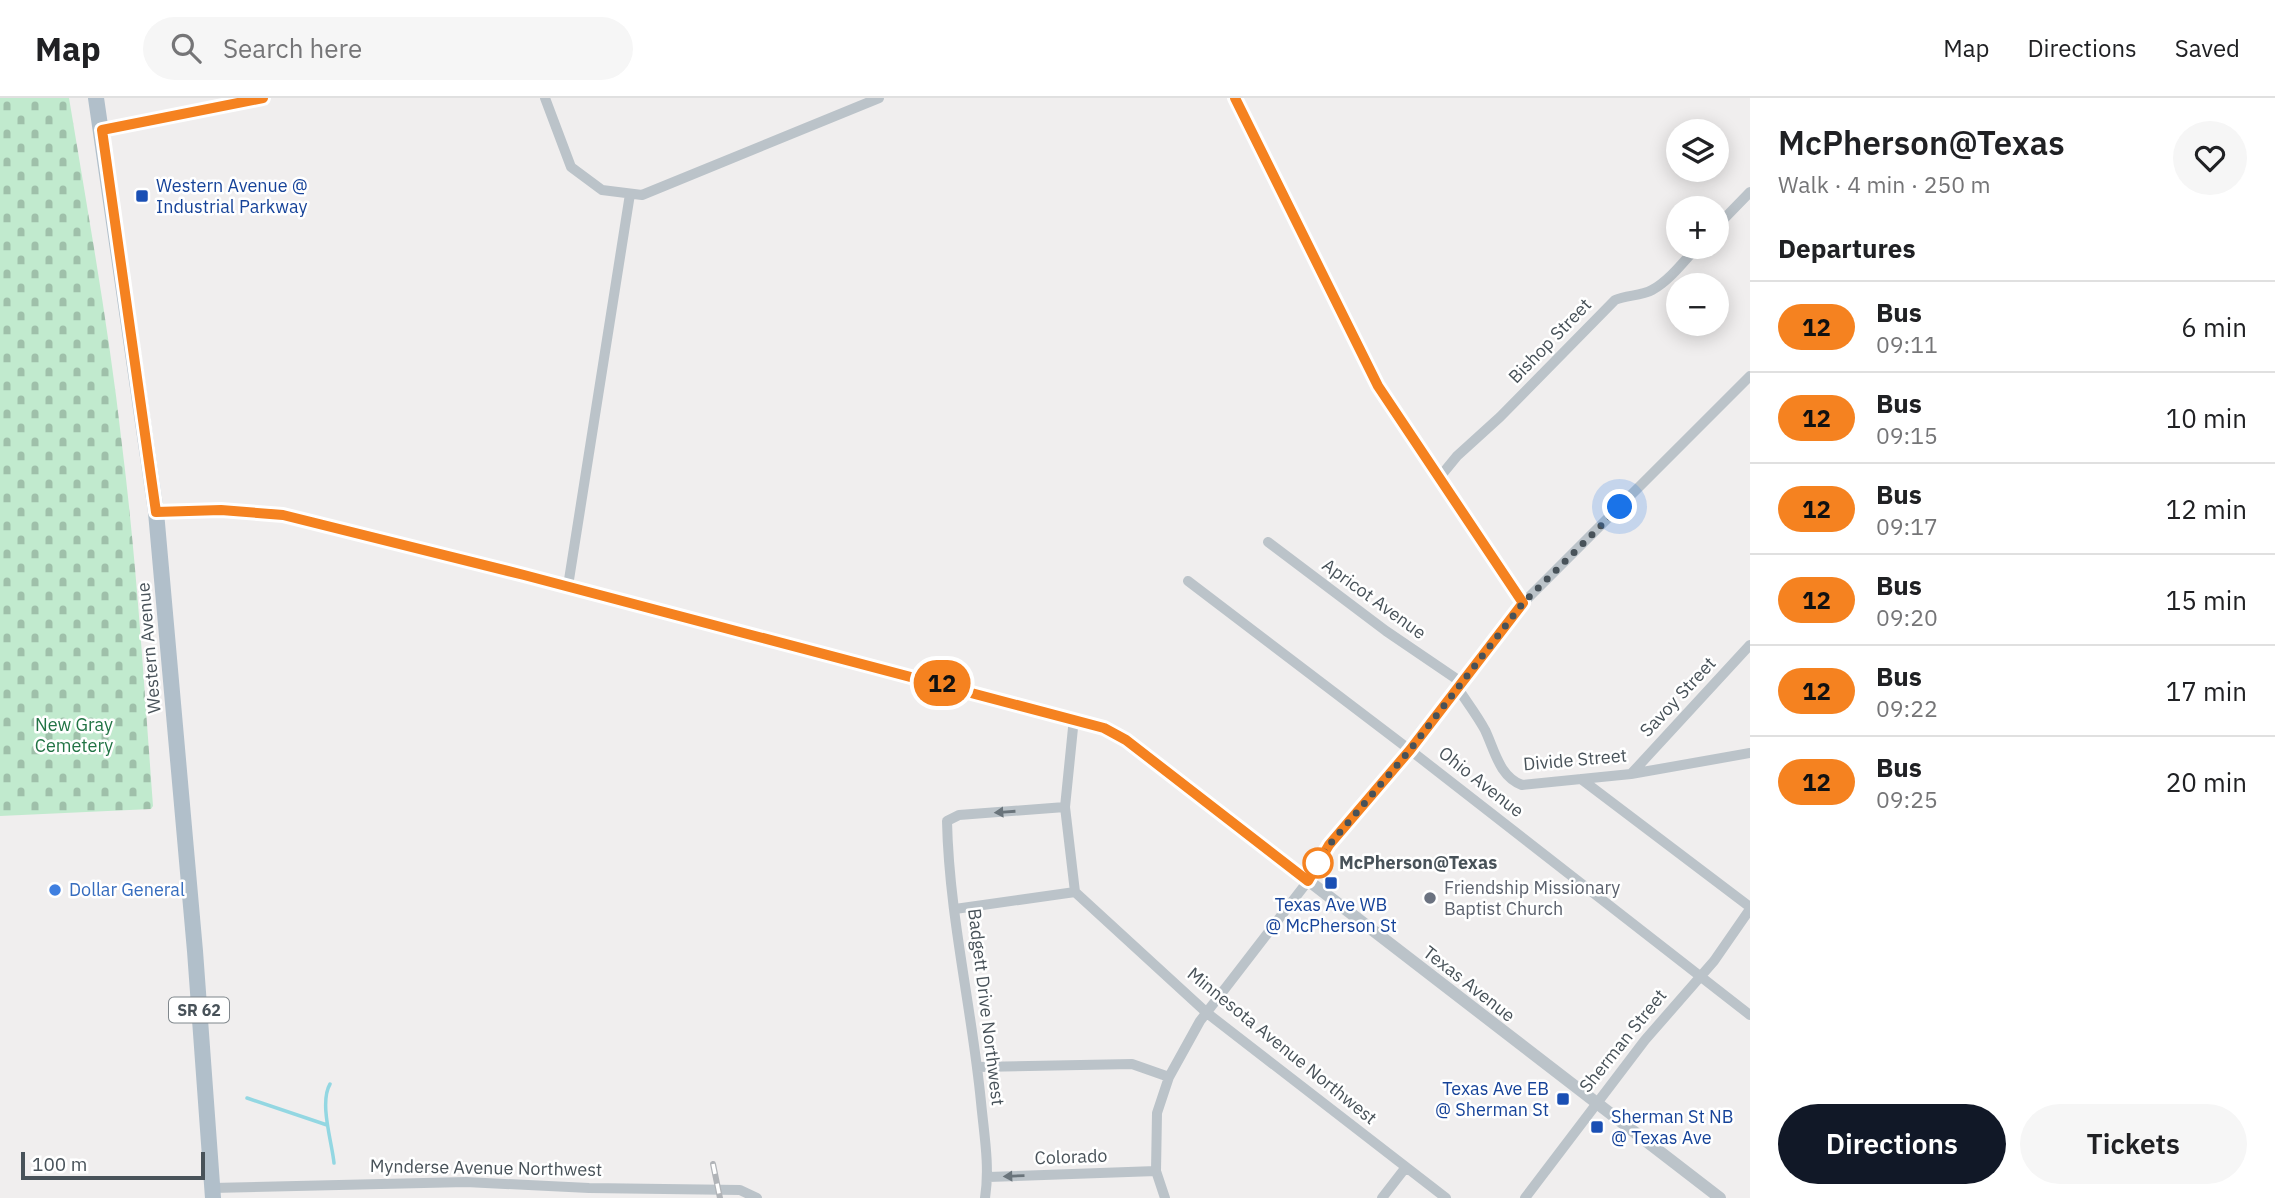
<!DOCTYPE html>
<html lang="en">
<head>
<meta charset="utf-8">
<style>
  :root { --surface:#fff; --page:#f6f6f6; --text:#202124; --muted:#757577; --line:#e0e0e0; --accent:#111827 }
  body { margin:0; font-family:"IBM Plex Sans",sans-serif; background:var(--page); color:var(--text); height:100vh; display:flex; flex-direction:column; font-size:26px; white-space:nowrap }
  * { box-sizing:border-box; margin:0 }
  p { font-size:23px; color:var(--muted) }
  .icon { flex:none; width:38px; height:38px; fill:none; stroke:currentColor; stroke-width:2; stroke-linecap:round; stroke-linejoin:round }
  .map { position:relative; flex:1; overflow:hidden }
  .sheet { display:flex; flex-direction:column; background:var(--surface); width:525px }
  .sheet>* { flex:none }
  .badge { padding:0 14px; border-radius:23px; font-size:24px; line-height:46px }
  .controls { position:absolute; left:1666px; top:21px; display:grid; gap:14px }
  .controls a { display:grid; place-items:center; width:63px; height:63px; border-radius:50%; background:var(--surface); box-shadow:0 4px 18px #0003; font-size:35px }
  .scale { position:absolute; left:21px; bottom:18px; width:184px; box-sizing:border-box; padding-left:7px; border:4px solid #485259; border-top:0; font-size:19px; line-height:24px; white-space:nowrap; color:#485259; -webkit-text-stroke:5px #fff; paint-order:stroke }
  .you { position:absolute; width:35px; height:35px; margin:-18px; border:5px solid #fff; border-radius:50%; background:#1a73e8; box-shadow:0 0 0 10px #1a73e833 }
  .map>.badge { position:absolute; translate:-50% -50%; box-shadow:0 0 0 4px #fff }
  h2 { padding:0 28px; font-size:26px; line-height:63px }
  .round { display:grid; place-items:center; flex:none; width:74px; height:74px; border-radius:37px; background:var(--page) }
  .summary { display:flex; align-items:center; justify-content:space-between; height:119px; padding:0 28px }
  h1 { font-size:33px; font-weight:600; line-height:52px }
  .action { display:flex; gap:14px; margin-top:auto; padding:14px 28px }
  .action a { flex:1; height:80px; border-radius:42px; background:var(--accent); color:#fff; font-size:28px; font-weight:600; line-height:80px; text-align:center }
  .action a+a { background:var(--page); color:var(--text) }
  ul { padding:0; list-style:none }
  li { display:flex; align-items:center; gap:21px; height:91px; padding:0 28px; border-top:2px solid var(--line) }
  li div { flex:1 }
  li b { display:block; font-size:26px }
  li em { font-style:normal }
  li .badge { min-width:77px; font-weight:700; text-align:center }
  header { display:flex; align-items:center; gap:42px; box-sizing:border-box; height:98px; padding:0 35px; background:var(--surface); border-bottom:2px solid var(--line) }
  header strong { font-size:33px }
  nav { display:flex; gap:38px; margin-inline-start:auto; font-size:24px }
  .search { width:490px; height:63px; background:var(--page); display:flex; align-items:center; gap:18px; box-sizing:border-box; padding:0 24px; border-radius:38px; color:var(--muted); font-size:26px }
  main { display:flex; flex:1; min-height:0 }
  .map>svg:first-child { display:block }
</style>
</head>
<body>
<header>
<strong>Map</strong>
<div class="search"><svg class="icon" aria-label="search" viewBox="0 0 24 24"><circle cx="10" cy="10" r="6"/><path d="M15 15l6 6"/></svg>Search here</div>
<nav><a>Map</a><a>Directions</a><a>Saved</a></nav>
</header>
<main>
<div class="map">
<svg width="1750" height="1100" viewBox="0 0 1750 1100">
  <defs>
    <pattern id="cemetery-stones" width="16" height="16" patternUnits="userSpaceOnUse" patternTransform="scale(1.75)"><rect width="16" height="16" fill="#c1eace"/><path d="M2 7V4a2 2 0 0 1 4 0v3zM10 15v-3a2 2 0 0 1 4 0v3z" fill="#9fc0aa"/></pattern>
  </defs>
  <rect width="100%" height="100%" fill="#f0eeee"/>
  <path fill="url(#cemetery-stones)" d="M0 0H69C88 115 109 231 122 347 137 467 144 587 153 708L151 711 0 718Z"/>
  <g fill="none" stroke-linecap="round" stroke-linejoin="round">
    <path stroke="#93d7e2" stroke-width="3.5" d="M330 986C319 1005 332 1044 334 1065
      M247 1000 327 1027"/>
    <path stroke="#bbc3c9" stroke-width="10" d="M545 0 571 69 602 92 642 97 879 0
      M1235 0 1378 288 1523 505
      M101 32 263 0
      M1717 128 1750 94
      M1439 380 1457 358 1500 319 1615 202C1627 197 1641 198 1652 192 1670 182 1684 163 1697 149
      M1268 444 1386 533 1461 584
      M1188 483 1410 652 1750 917
      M568 488 630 96
      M1457 589C1466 603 1477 617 1485 632 1495 653 1499 678 1522 687L1631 676 1750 655
      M1074 620 1065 709 1075 794 1207 915 1446 1100
      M1631 676 1750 547
      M1581 681 1750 809
      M955 811 1075 794
      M977 969 1132 966 1169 979
      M988 1079 1156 1073
      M212 1090 466 1084 589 1090 740 1092 757 1100
      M985 1100C990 1068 984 1036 981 1004 972 911 949 817 947 723L959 717 1065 709
      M1165 1100 1156 1073 1157 1015 1169 979 1200 923 1308 783 1329 747 1410 652 1523 505 1750 278
      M1382 1100 1406 1069
      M1525 1100 1645 942 1714 863 1750 811"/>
    <path stroke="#bbc3c9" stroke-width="12" d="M156 414 221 412 283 417 502 471 1104 630 1126 642 1720 1100"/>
    <path stroke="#b1bfca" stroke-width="16" d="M96 0 156 414 195 853 213 1100"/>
    <defs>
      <path id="rail" d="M713 1066 720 1100"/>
    </defs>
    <use href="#rail" stroke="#b1b4b8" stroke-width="6"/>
    <use href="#rail" stroke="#fff" stroke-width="3.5" stroke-dasharray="10" stroke-linecap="butt"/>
  </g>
  <defs><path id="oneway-solid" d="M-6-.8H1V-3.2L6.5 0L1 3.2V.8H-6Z" transform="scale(1.75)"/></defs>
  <g fill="#6a747b">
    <use href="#oneway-solid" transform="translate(1005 714) rotate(176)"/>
    <use href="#oneway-solid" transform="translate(1014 1078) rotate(178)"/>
  </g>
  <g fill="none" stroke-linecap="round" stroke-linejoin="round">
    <defs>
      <path id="line" d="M263 0 102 32 156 414 221 412 283 417 524 477 1104 630 1126 642 1308 783 1329 747 1410 652 1523 505 1378 288 1235 0"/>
    </defs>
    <use href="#line" stroke="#fff" stroke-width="16"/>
    <use href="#line" stroke="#f58220" stroke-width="10"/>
    <path stroke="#485259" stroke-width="7" stroke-dasharray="0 12.6" d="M1318 765 1329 747 1410 652 1523 505 1620 409"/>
  </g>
  <g fill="#1a4fb4" stroke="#fff" stroke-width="2.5">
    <rect x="135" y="91" width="14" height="14" rx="3.5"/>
    <rect x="1324" y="778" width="14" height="14" rx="3.5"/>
    <rect x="1556" y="994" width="14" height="14" rx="3.5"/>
    <rect x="1590" y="1022" width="14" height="14" rx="3.5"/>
  </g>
  <circle fill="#fff" stroke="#f58220" stroke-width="3.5" cx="1318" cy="765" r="14"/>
  <circle fill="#3f7fe0" stroke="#fff" stroke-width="2.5" cx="55" cy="792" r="7"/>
  <circle fill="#6b7280" stroke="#fff" stroke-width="2.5" cx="1430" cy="800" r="7"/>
  <g text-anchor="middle" stroke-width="5" stroke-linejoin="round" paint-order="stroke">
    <rect fill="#fff" stroke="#7f868b" stroke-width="2" x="169" y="899.5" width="60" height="25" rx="5"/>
    <g font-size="16" font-weight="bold" fill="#485259">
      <text x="199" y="918">SR 62</text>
    </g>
    <g font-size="18" fill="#164399" stroke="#fff" text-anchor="start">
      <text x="156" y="94">Western Avenue @<tspan x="156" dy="21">Industrial Parkway</tspan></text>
      <text x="1331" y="813" text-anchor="middle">Texas Ave WB<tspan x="1331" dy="21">@ McPherson St</tspan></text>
      <text x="1549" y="997" text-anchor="end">Texas Ave EB<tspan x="1549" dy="21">@ Sherman St</tspan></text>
      <text x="1611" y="1025">Sherman St NB<tspan x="1611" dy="21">@ Texas Ave</tspan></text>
    </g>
    <g font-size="18" fill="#485259" stroke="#fff">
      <text transform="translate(1550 243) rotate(-46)" y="6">Bishop Street</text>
      <text transform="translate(1374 501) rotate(36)" y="6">Apricot Avenue</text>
      <text transform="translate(149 550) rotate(-95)" y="6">Western Avenue</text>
      <text transform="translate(1678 599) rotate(-47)" y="6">Savoy Street</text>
      <text transform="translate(1575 662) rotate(-5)" y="6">Divide Street</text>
      <text transform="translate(1481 684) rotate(38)" y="6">Ohio Avenue</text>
      <text transform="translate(1469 886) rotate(38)" y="6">Texas Avenue</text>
      <text transform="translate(986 909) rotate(83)" y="6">Badgett Drive Northwest</text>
      <text transform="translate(1623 943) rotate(-51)" y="6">Sherman Street</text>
      <text transform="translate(1282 948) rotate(39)" y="6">Minnesota Avenue Northwest</text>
      <text transform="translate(1071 1059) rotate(-2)" y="6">Colorado</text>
      <text transform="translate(486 1070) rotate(1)" y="6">Mynderse Avenue Northwest</text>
    </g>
    <g font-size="18" fill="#217344" stroke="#fff">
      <text x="74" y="633">New Gray<tspan x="74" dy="21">Cemetery</tspan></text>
    </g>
    <g font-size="18" font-weight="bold" fill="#485259" stroke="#fff" text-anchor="start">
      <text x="1339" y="771">McPherson@Texas</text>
    </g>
    <g font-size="18" fill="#5b616d" stroke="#fff" text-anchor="start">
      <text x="1444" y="796">Friendship Missionary<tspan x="1444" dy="21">Baptist Church</tspan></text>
    </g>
    <g font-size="18" fill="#366cbe" stroke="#fff" text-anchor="start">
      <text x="69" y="798">Dollar General</text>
    </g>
  </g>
</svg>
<div class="controls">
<a><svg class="icon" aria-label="layers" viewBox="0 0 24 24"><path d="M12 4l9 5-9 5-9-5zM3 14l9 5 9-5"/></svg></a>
<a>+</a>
<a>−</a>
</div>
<div class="scale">100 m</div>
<div class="you" style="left:1620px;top:409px"></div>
<b class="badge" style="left:942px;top:585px;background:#f58220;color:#111">12</b>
</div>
<section class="sheet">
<div class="summary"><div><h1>McPherson@Texas</h1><p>Walk · 4 min · 250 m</p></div><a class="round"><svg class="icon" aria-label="heart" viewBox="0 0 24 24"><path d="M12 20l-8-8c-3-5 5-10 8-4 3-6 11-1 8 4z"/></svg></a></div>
<h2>Departures</h2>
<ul>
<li><span class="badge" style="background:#f58220;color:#111">12</span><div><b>Bus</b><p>09:11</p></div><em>6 min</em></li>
<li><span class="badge" style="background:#f58220;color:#111">12</span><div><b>Bus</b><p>09:15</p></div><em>10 min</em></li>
<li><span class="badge" style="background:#f58220;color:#111">12</span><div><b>Bus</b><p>09:17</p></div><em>12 min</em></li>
<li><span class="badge" style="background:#f58220;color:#111">12</span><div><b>Bus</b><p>09:20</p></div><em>15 min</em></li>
<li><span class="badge" style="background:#f58220;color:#111">12</span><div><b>Bus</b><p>09:22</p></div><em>17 min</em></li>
<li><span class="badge" style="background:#f58220;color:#111">12</span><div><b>Bus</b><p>09:25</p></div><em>20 min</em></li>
</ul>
<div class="action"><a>Directions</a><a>Tickets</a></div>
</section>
</main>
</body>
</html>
